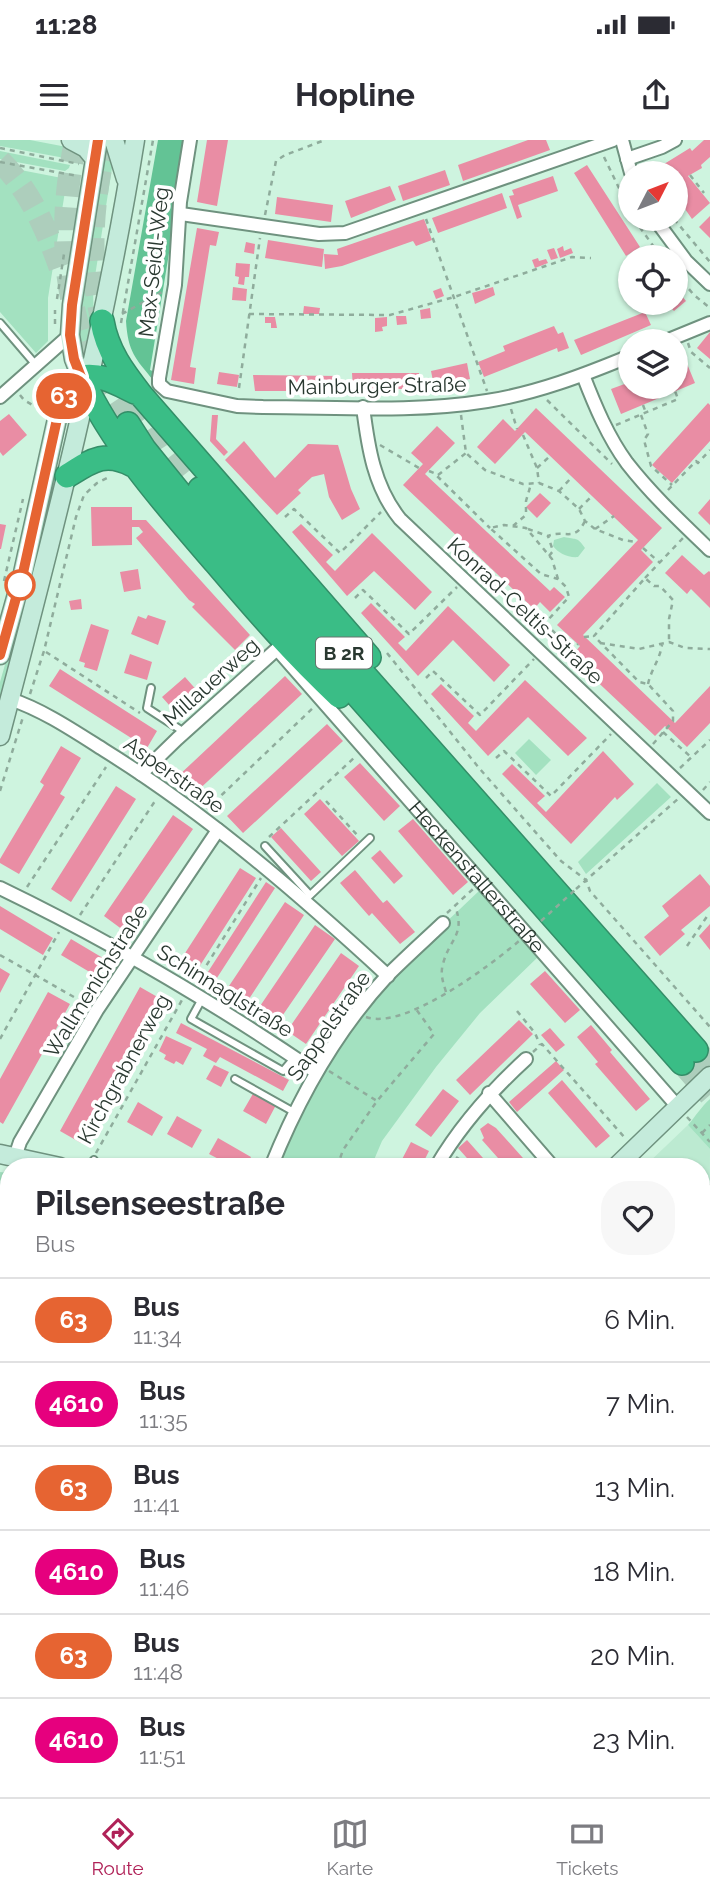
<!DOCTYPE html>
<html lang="de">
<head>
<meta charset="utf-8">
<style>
  :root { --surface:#fff; --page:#f7f7f7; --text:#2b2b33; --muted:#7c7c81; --line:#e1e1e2; --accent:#b02258 }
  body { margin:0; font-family:Raleway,sans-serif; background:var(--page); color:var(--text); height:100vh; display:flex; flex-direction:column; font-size:26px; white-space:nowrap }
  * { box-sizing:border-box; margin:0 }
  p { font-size:23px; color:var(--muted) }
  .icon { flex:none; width:38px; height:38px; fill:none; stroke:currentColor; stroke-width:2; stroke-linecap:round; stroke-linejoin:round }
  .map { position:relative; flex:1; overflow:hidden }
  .side { position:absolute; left:0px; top:1018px; width:710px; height:639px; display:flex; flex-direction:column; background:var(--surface); border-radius:28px 28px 0 0; box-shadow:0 2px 5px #0004 }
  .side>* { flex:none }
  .badge { padding:0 14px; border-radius:23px; font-size:24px; line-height:46px }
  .needle { width:46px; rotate:48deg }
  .controls { position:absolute; left:618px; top:21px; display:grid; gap:14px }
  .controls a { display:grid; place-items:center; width:70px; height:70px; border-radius:50%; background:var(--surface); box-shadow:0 2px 5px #0004; font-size:35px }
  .map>.badge { position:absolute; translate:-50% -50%; box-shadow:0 0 0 4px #fff }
  .round { display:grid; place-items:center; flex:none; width:74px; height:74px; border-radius:28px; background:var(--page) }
  .headline { display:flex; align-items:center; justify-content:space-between; height:119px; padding:0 35px }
  h1 { font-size:33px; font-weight:700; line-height:52px }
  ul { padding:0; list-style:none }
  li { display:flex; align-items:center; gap:21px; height:84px; padding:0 35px; border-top:2px solid var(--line) }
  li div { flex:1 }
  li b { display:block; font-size:26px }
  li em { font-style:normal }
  li .badge { min-width:77px; font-weight:700; text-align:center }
  .status { display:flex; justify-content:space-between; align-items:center; height:49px; padding:0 35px; background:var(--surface); direction:ltr }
  .status svg { height:19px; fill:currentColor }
  header { display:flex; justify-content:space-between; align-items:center; height:91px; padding:0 35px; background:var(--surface); font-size:32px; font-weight:700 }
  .dock { display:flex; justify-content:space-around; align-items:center; height:98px; border-top:2px solid var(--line); background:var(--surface); font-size:19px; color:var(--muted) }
  .dock a { display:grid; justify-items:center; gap:4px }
  .dock .current { color:var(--accent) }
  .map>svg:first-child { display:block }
</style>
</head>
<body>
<div class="status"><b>11:28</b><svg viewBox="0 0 49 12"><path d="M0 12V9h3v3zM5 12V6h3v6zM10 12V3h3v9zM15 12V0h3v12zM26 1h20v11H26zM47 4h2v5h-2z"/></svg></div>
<header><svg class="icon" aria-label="menu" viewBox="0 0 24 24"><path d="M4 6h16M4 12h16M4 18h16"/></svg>Hopline<svg class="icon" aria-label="share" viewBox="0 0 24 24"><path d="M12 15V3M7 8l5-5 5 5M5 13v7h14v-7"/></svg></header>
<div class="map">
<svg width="710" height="1657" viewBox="0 0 710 1657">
  <rect width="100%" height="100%" fill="#cef4df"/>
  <path fill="#bcead1" d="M688 985 710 1009 709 1174 702 1166V1027H644Z"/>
  <path fill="#a3e1c0" d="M0 0H30L72 8 70 19 0 6Z
    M105 7 111 19 112 28 93 149 94 186 84 222 80 213 76 181Z
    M0 11 70 25 69 28 65 31 0 19Z
    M0 26 67 39 48 158V201L36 213 0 172Z
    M53 341 58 342 0 566V542L34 424Z
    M564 397C576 400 577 396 585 408L578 417C568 418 558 413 553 406L554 400Z
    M529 599 551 620 536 635 515 613Z
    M657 643 671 657 586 734 578 722Z
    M480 750 539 816 480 873 436 927 382 1001 371 1027H277C307 958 346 890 396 833 422 803 452 777 480 750Z
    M710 959V1009L688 985C695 977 701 967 710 959Z
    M0 1032 9 1033V1101L0 1098Z
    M0 1433 9 1439V1517L0 1511Z
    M158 1649H238L246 1657H168Z
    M612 1649H684L682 1657H618Z"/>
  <path fill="#63c395" d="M158 0H184L172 63 175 76 150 230 155 232 154 241C135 218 128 212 126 181Z"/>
  <path fill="#e98da4" d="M207 0H228L217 66 197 62Z
    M528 0H546L550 10 463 41 458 25Z
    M704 0H710V17L701 25 702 28 688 36 710 63 692 79 676 56V33H659L656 29 690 8 692 11Z
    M587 25 640 107 626 116 574 33Z
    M445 30 450 45 403 61 398 46Z
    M553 36 558 51 518 65 522 77 517 79 509 56 514 55 512 50Z
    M390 46 396 60 351 78 345 61Z
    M502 53 507 68 438 93 432 78Z
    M277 57 333 65 331 82 275 74Z
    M710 76V98L699 87Z
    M424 79 432 100 416 106 413 101 342 126 325 129 324 114 338 115 337 109Z
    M197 88 219 92 216 106 210 105 198 179 190 227 196 228 194 244 171 240Z
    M268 100 324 109 322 127 265 118Z
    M246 102 255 104 254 114 244 112Z
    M563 106 564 111 571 108 573 113 560 118 557 109Z
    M554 108 558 118 551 120 547 110Z
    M538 118 539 121 546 119 548 123 535 128 532 120Z
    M236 123 250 124 249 137H245L244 145 238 144 239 137 235 136Z
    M233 147 247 149 246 161 232 160Z
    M493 147 495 155 475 164 472 153Z
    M441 148 444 156 436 159 433 151Z
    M676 149 686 161 674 171 666 163H676Z
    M304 166 320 168 319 174H303Z
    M430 168 431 178 421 179 420 170Z
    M645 172 651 185 581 215 574 200Z
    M396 176H406L407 184 397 185Z
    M265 177H275L277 188H271V183H265Z
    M387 177V186L382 187 383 191 375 192V178Z
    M554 186 558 194 563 192 569 208 558 212 557 208 484 237 478 222 505 211 503 206Z
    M710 192V219L697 208Z
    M685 219 695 243 621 274 611 249 630 242V247H676V223Z
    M467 223 470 239 434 246 431 231Z
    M219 232 239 235 237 247 217 244Z
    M352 233H419V249H353Z
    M253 235 339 236V251H255Z
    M708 263 710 265V301L672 343 652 325Z
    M536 268 662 388 641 410 653 422 583 495 675 583 710 546V583L687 607 665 586 655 596 571 517 580 506 557 485 638 400 525 292 495 324 477 307 503 279 515 291Z
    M9 274 27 295 3 316 0 312V281Z
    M212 275H218L216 299 228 312 224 316 210 301Z
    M437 286 455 303 425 334 550 451 554 447 565 457 550 472 540 462 534 469 403 345 423 324 411 313Z
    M244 301 275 338 308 304 338 305 351 349 360 369 342 380 329 357 324 334 312 337 298 350 301 353 277 375 225 320Z
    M540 353 551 363 537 378 526 367Z
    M710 359V385L698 373Z
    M91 367H132V380H146L250 495 235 510 192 467 195 464 189 460 136 398 143 392 139 387H132V405L92 406Z
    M0 384 6 385 1 409H0Z
    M301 384 333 415 326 422 335 431 372 393 432 452 415 470 374 431 347 456 292 392Z
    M682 415 704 435 709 431 710 432V468L691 449 687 454 665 433Z
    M138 429 141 449 124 452 120 432Z
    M81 459 82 469 71 470 69 461Z
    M371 463 405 497 398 503 406 511 448 466 510 525 494 542 453 500 418 536 361 473Z
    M148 475 166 481 158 505 131 494 138 476 146 479Z
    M91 484 109 490 97 531 84 527 85 523 79 521Z
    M130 514 152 522 147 540 124 533Z
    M60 529 157 591 147 608 49 546Z
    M285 536 302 554 194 654 177 637Z
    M185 537 200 554 177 574 162 557Z
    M525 540 587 598 568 616 528 577 488 616 431 554 441 544 474 576 468 583 476 591Z
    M327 584 343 601 243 693 227 676Z
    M61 606 81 618 60 654 65 657 19 734 0 723V719L44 645 40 642Z
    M603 611 634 644 617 660 615 657 571 704 502 634 512 624 545 656 537 663 546 672Z
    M360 623 400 666 384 681 344 637Z
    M116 646 136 659 71 762 51 749Z
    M320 659 359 701 342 716 304 674Z
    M173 675 193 689 123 790 104 776Z
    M413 679 468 742 453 755 398 691Z
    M281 688 321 732 311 741 271 697Z
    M380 710 403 736 394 744 371 718Z
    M240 728 256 738 194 835 178 824Z
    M355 730 383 763 387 760 415 792 400 804 372 773 369 776 340 743Z
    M700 734 710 746V766L681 790 685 794 660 816 644 797 669 776 662 766Z
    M266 742 275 748 213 844 204 838Z
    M285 762 304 775 245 865 225 852Z
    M0 766 53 798 43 815 0 789Z
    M710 784V810L699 796Z
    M315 785 335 799 276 885 256 872Z
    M71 799 108 821 98 837 61 815Z
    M341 813 359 826 306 904 287 891Z
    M0 828 10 834 0 853Z
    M545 831 580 870 565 883 530 844Z
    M140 847 161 859 81 1003 60 991Z
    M48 852 70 864 3 984 0 982V939Z
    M519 880 533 894 470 955 456 940Z
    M181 883 289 940 283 951 220 917 216 923 203 916 207 909 176 893Z
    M591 885 612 910 610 912 650 959 636 971 595 924 598 922 577 897Z
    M550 888 565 905 556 912 541 895Z
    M166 896 192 908 183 925 176 921 174 924 164 919 166 915 159 911Z
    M556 921 564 930 517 972 509 962Z
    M214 925 229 932 221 947 206 939Z
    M562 940 610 996 596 1008 548 953Z
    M443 949 459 961 431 997 415 985Z
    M254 952 276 965 266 984 243 971Z
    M138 962 163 977 152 996 127 982Z
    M177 976 202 990 192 1008 167 994Z
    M488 983 496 988 531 1027H506L482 1000 484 998 480 989Z
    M218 998 251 1017 246 1027H234L209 1014Z
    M467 1000 483 1018 474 1026 458 1008Z
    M411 1002 429 1011 421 1027H398Z
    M704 1066H710V1163L702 1157V1068Z
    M3 1106 9 1109V1136L0 1132V1114Z
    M0 1200 9 1204V1227L0 1224Z
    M710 1239 709 1268H702V1241H708Z
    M0 1363 9 1368V1389L7 1393 0 1390Z
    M710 1491V1535L702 1542V1500Z
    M9 1550V1579L0 1572V1560Z
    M710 1630V1657H686L694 1648H702V1640Z
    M83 1648H106L99 1657H93Z
    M341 1648H365L356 1657H349Z
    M468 1648H474L480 1657H457Z
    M577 1648H599L604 1654 601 1657H573L570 1654Z"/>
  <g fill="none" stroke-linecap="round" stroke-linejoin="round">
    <path stroke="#adcebc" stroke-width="23" stroke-dasharray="23 11" stroke-linecap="butt" d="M76 0C60 71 61 150 89 218 99 242 115 263 128 284
      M0 21C30 51 46 88 60 127
      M104 188C87 126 91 62 107 0
      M135 258 168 309 200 349
      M696 910 710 925
      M682 923 710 955"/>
    <defs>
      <path id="lane" d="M0 183 36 225
        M151 548 147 568 184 592
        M265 706 310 755
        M304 761 370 698
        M203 857 191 879 283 931 295 917
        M235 939 294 972
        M89 1027 94 1020
        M702 1057 710 1049"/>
      <g id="street">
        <path d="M190 0 180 62 175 145 159 238V244L167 251 237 266 263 267C337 267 414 273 487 261 537 253 584 235 630 216"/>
        <path d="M622 0 631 33"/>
        <path d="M627 19 662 7 675 0"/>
        <path d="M181 74 319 94 345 93 613 0"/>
        <path d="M655 79 686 121 710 144"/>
        <path d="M666 201 710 183"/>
        <path d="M583 235C595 266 608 297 627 323 652 355 681 382 710 410"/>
        <path d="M0 257 70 195"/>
        <path d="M363 267C368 307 374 347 400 379L710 673"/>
        <path d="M10 559C43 570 74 591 104 610 207 674 299 754 388 836"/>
        <path id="s1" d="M141 634 177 599 277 509 678 967"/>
        <path d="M0 748C112 802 213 862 316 932"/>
        <path d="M489 953 553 1027"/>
        <path d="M15 1017 20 1002 97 870 218 690"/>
        <path d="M271 1027C299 957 336 891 388 835 406 817 425 800 443 783"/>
        <path d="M436 1027C460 986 491 951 526 919"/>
        <path d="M0 1183 9 1187"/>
        <path d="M702 1342 706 1317"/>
        <path d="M0 1345 9 1349"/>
        <path d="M702 1379C704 1396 710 1418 702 1434"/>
        <path d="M0 1522 9 1529"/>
        <path d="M146 1648 156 1657"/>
        <path d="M497 1648 504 1657"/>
        <path d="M271 1657 279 1648"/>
      </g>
      <path id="secondary" d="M71 0 86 8 95 19
        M114 0 126 39
        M0 515 23 433 59 270 69 248 81 237 74 219 70 195 72 165 98 0
        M0 596C52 399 103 201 135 0
        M0 1014 60 1027
        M616 1027 710 936"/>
      <path id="highway" d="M102 181C107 211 123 232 141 255L369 517
        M135 252C118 244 101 233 81 237 114 307 165 364 216 423 255 469 295 515 339 556
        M128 284 144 309 186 361 682 923
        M67 336C91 321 105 310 133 325
        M200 349 696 910"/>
    </defs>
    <use href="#lane" stroke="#6f927f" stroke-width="10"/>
    <use href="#street" stroke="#6f927f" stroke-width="16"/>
    <use href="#secondary" stroke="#6f927f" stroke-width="21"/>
    <use href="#highway" stroke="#348e68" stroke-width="26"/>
    <path stroke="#8fac9c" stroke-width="2.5" stroke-dasharray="5 5" stroke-linecap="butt" d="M0 8 79 24
      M604 17 630 71
      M0 22 78 36
      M690 35 704 53
      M265 75 276 21 285 15 325 0
      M426 79 487 251
      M634 79 661 117
      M674 79 710 122
      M676 134 694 155 710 168
      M57 159 64 114
      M122 174 162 152
      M249 174 390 175 454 157 572 117 591 118
      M121 183 153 0
      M55 184V170
      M688 203 691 212 710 228
      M239 248 260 98
      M20 255 24 260 43 271
      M547 260 612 324
      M46 261 55 237 62 231
      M643 265 646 273
      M511 269 517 289
      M461 275 466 313 485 330 523 344 539 343 559 351 579 369 585 381 595 389 623 400 636 402
      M641 275 648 294 644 300 651 326 672 345
      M616 285 678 259 675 251
      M523 295 537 328 539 343
      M380 305 419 328
      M537 328 550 316
      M429 331 434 333 490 388
      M438 335 466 313
      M668 350 696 321 698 323 710 310
      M559 351 572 337
      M579 369 592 356
      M285 377 294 369 340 413 381 372
      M513 386 526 375V361L531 344
      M528 389 548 396
      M595 389 614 376
      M643 408 659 422
      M549 416 553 411 548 396C565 389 574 403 585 381
      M645 438 683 398
      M4 441 23 359
      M355 458 363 450 409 494 457 447
      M545 483 572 510
      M536 493 569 457 566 447 558 439 541 434 490 388 504 385 526 388 552 419 558 439
      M584 497 594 496
      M600 503 639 509 669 502 685 508 710 509
      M46 512 140 573
      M387 513 479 628 561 721 586 740 590 751 710 887
      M563 519 578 504
      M426 538 433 531 480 575 534 519
      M648 544C651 530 660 519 662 505
      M30 554 44 511 76 377 84 355 97 343 109 337
      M663 592 691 617
      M653 604 673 581V571L648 544 639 542 594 496 645 438 654 446H660L673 460 669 479V502
      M496 618 504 611 551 656 611 594
      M680 628 710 600
      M703 650 710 642
      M0 651 23 577
      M326 661 359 697
      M207 669 314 567
      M269 697 356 616
      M27 747 106 627
      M576 749 679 658
      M447 773 473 749
      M80 775 157 658
      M687 806 708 775
      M0 815 88 865
      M196 842 261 738
      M446 852C443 842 440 834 443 824 449 799 466 795 455 766
      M517 871 535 893 540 905
      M366 877C404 891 491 825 519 801
      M0 899 59 792
      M533 912 542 904 625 998
      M329 931 377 961
      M687 977 710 1002
      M702 993 710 985
      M96 1013 182 860
      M456 1017 471 1027
      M337 1027 343 1010 377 961 434 894 416 869
      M0 1077 9 1078
      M702 1195V1222
      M702 1222 710 1224
      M0 1448 9 1454
      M702 1568 710 1559
      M222 1648 229 1657
      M654 1648 655 1657"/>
    <use href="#lane" stroke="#fff" stroke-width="6"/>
    <use href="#street" stroke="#fff" stroke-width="12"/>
    <use href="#secondary" stroke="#c4ebdb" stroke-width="18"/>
    <use href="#highway" stroke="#3abd86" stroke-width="23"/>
    <path stroke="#8fac9c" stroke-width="2.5" stroke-dasharray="5 5" stroke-linecap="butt" d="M541 781 576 749"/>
  </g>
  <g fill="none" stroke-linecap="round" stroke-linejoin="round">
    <defs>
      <path id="line" d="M0 515 23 433 59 270 69 248 81 237 74 219 70 195 72 165 98 0"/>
    </defs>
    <use href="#line" stroke="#fff" stroke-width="16"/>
    <use href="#line" stroke="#e66432" stroke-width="10"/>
  </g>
  <circle fill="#fff" stroke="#e66432" stroke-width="3.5" cx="20" cy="445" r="14"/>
  <g text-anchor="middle" stroke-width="7" stroke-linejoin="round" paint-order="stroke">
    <rect fill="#fff" stroke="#69746e" stroke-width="2" x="316" y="497.5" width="56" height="31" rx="5"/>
    <g font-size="19" font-weight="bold" fill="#293830">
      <text x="344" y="520">B 2R</text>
    </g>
    <g font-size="21" fill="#293830" stroke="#fff">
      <text transform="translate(154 122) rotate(-84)" y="7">Max-Seidl-Weg</text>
      <text transform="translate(377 246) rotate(-1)" y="7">Mainburger Straße</text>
      <text transform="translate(525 471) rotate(43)" y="7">Konrad-Celtis-Straße</text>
      <text transform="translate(211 542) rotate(-42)" y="7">Millauerweg</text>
      <text transform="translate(174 635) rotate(35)" y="7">Asperstraße</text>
      <text dy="7" stroke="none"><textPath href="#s1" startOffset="488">Heckenstallerstraße</textPath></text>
      <text transform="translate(96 841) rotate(-58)" y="7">Wallmenichstraße</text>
      <text transform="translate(225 851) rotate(32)" y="7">Schinnaglstraße</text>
      <text transform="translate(329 886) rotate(-55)" y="7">Sappelstraße</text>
      <text transform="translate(124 929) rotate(-61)" y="7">Kirchgrabnerweg</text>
    </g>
  </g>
</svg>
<div class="controls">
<a><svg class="needle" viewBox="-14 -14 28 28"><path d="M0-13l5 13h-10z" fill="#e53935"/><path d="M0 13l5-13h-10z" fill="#7c7c81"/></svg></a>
<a><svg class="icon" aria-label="locate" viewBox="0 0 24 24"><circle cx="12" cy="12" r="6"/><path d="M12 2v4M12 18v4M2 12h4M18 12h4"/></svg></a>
<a><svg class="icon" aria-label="layers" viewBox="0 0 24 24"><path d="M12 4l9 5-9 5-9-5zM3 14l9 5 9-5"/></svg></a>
</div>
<b class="badge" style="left:64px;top:256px;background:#e66432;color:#fff">63</b>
<section class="side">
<div class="headline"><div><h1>Pilsenseestraße</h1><p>Bus</p></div><a class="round"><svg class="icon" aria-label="heart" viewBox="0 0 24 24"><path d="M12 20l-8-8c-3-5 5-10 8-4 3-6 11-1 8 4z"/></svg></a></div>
<ul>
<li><span class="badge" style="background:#e66432;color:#fff">63</span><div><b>Bus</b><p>11:34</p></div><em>6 Min.</em></li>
<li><span class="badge" style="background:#e6007e;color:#fff">4610</span><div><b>Bus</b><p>11:35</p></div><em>7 Min.</em></li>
<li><span class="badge" style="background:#e66432;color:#fff">63</span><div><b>Bus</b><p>11:41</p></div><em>13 Min.</em></li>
<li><span class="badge" style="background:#e6007e;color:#fff">4610</span><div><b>Bus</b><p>11:46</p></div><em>18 Min.</em></li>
<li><span class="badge" style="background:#e66432;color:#fff">63</span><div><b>Bus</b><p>11:48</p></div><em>20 Min.</em></li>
<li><span class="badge" style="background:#e6007e;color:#fff">4610</span><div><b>Bus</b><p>11:51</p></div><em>23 Min.</em></li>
</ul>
</section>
</div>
<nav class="dock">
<a class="current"><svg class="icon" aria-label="directions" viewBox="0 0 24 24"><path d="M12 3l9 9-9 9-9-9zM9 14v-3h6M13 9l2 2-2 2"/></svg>Route</a>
<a><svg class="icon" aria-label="map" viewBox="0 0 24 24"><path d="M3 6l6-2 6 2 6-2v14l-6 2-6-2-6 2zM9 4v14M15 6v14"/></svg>Karte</a>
<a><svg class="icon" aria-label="tickets" viewBox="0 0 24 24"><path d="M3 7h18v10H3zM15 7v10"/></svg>Tickets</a>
</nav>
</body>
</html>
